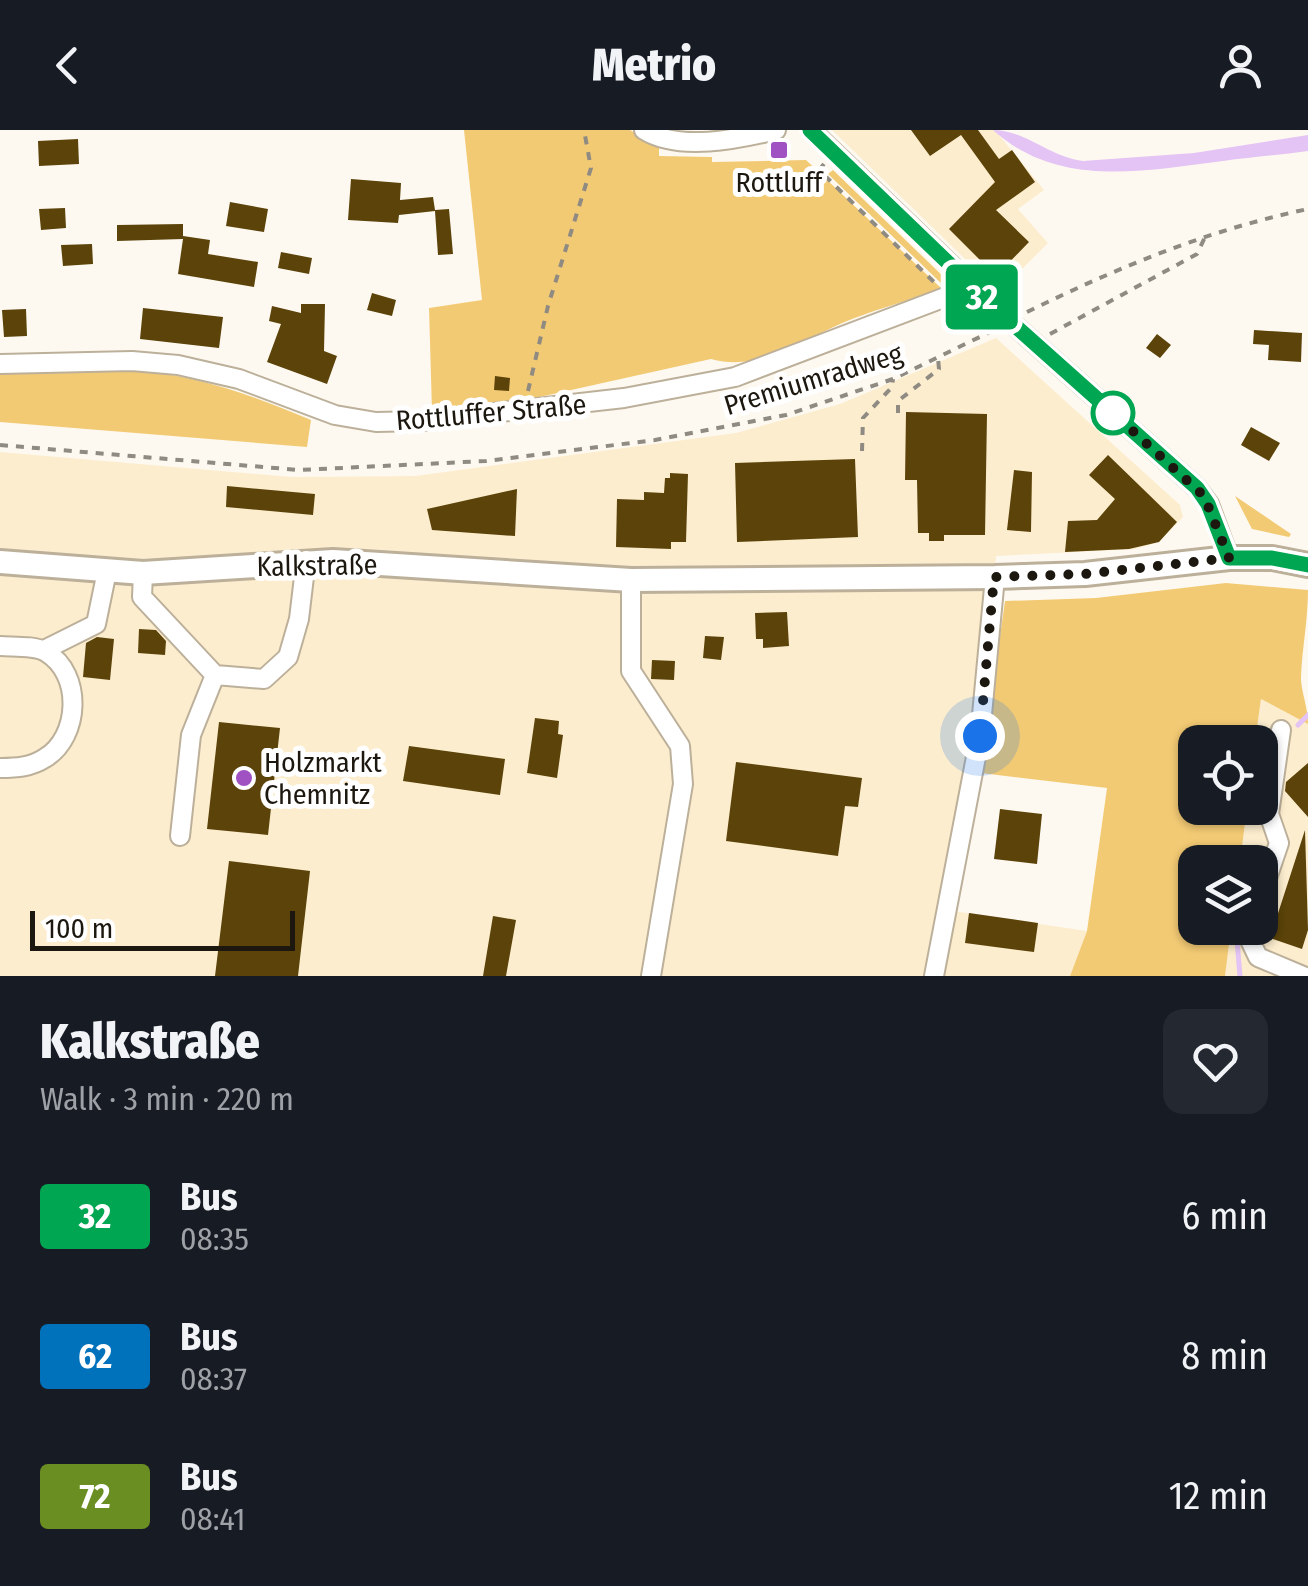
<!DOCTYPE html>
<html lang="en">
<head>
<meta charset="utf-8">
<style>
  :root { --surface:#171b24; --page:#242831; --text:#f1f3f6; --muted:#9ea1a6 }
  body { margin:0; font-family:"Fira Sans Condensed",sans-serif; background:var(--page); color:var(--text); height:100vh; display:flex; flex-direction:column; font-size:38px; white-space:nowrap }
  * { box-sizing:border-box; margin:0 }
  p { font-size:32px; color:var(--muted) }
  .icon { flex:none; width:55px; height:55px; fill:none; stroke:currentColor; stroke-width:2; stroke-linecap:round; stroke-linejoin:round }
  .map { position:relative; height:846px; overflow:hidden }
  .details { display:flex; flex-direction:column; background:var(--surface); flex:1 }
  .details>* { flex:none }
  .badge { padding:0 20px; border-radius:8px; font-size:35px; line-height:65px }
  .buttons { position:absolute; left:1178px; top:595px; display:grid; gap:20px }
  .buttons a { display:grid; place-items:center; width:100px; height:100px; border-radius:20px; background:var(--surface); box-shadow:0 2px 8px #0004; font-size:50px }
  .scale { position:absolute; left:30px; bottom:25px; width:265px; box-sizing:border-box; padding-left:10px; border:5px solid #1c170f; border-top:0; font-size:28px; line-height:35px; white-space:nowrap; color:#1c170f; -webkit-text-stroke:8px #fff; paint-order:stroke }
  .you { position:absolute; width:50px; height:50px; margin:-25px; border:8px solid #fff; border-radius:50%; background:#1a73e8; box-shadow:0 0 0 15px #1a73e833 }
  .map>.badge { position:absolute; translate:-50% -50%; box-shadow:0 0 0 5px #fff }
  .round { display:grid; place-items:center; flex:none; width:105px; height:105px; border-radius:20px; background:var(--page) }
  .head { display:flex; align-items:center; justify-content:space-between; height:170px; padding:0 40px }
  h1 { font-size:48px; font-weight:800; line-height:75px }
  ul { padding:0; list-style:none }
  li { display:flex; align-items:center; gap:30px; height:140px; padding:0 40px }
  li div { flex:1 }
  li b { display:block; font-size:38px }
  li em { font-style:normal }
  li .badge { min-width:110px; font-weight:700; text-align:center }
  header { display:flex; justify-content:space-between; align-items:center; height:130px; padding:0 40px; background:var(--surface); font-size:45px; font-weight:800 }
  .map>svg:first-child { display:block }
</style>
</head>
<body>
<header><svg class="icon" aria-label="back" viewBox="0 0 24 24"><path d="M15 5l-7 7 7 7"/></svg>Metrio<svg class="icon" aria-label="person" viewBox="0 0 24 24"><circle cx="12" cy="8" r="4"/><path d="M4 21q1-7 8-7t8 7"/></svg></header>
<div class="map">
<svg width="1308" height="846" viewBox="0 0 1308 846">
  <rect width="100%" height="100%" fill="#fef9f0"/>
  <path fill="#fcedce" d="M832 0H995L1044 60 1018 79 1048 113 999 162Z
    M996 208 1180 375 1183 387 1159 412 1135 419 996 426 980 606 934 846H0V322L292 347 415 346 736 303 840 274Z
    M1261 569 1308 594V846H1225L1231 798H1260V732H1240L1247 678H1260V612H1255Z
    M953 781 1087 801 1070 846H940Z"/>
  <path fill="#f3ca74" d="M464 0H630L659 17V26L712 27V32L806 30 942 159C912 169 881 178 852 189 805 207 763 243 711 229L526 270 432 281 429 178 482 170Z
    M833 40 949 152 944 156 828 44Z
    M133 240C197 245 251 265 311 290L307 317 0 292V242Z
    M1235 366 1291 404 1289 407 1252 399Z
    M1226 453 1308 460C1308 491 1302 518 1301 548 1301 561 1308 577 1308 594L1261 569 1255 612H1195V678H1247L1240 732H1195V798H1231L1225 846H1070L1087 801 1107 658 981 643 1005 471 1096 468Z"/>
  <path fill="#e4c3f5" d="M993 0C1025 0 1049 27 1083 31L1194 23 1308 5V21C1280 25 1251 27 1223 31 1143 41 1058 59 993 0Z"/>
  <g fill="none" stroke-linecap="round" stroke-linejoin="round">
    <path stroke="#e4c3f5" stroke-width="5" d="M1298 595 1308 585
      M1249 732 1250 730
      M1236 798 1240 846"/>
  </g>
  <path fill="#5b4309" d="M911 0H978L999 29 1012 20 1035 52 996 80 1029 112 996 146 949 99 995 52 961 5 930 26Z
    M78 9 79 34 39 36 38 11Z
    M351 49 401 53 400 70 433 67 435 80 449 79 453 124 438 125 435 81 399 85 398 93 348 90Z
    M230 72 268 79 264 102 226 96Z
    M65 78 66 98 41 100 39 79Z
    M183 94V106L210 110 208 124 258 132 254 157 178 144 183 109 117 111V95Z
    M92 114 93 134 63 136 61 115Z
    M281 122 312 128 309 144 278 138Z
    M372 163 396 170 392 186 367 180Z
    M301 174H325L324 221 337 226 327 254 267 232 281 194 269 191 272 176 301 183Z
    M143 178 223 187 219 218 140 209Z
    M26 179 27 206 4 207 2 180Z
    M1254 200 1302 203 1301 232 1268 230 1269 215 1253 214Z
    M1157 204 1171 215 1160 228 1146 218Z
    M495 246 510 248 509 261 494 260Z
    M906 282 987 284 985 405H944V411H929V403H918L917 350H905Z
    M1251 297 1280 313 1269 331 1241 315Z
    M1108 325 1177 392 1159 412 1129 419 1065 422 1068 391 1097 390 1115 369 1089 345Z
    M855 329 858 407 737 412 735 333Z
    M1014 340 1032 342 1031 402 1007 400Z
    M670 343 688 344 686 412H671V419L616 417 617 369 644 370V362L664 363 665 348H670Z
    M227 356 315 364 313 385 226 377Z
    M517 359 515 406 432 400 427 379Z
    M787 482 789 516 763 518V509H756L755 483Z
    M139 499 156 500 166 511 165 525 138 523Z
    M705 506 724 507 721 530 703 528Z
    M97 507 114 509 110 550 83 547 86 513Z
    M652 530 675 531 674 550 651 549Z
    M535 588 559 591 558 604 563 605 557 648 527 643Z
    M219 592 280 598 268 705 207 699Z
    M409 616 505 629 500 665 403 651Z
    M736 632 862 648 858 677 845 676 838 726 726 711Z
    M1308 633V687L1285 661 1286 652Z
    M1000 679 1042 684 1037 734 994 729Z
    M1305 700 1308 800 1302 819 1270 808Z
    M229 731 310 741 298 846H215Z
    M969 783 1038 793 1034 822 965 813Z
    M493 786 516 790 506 846H483Z"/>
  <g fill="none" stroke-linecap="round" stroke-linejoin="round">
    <defs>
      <path id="minor" d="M644 0C679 22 738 9 776 0
        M811 0 1006 188
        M1013 194 1197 358 1209 374 1229 428
        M0 234 132 231 178 235 239 249 335 285 376 292 422 291 624 268 735 247 972 157
        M143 443 142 467 215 545 264 549 288 527 299 489 306 430
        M631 450V541L680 616 683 654 651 846
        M0 516C13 517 35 515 46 522 83 544 80 607 45 628 31 637 17 638 0 638
        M44 520 96 494 107 441
        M180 706 191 605 215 545
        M1260 769 1279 713 1269 684 1281 600
        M1251 798 1248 806 1258 827 1303 846
        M934 846 980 606 995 447"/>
      <path id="major" d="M0 432 143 443 333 431 631 450 995 447 1085 444 1229 428H1272L1308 435"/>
    </defs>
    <use href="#minor" stroke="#bcb09a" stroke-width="22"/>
    <use href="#major" stroke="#bcb09a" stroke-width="28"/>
    <path stroke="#908b82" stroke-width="4" stroke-dasharray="8 8" stroke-linecap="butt" d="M824 34 819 40 935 153
      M1027 182C1119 137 1208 100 1308 79
      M1050 204 1197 124 1207 103
      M528 261 548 176 591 38 584 0
      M898 283V271L939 239 938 228
      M0 315 299 340 486 331 655 310 786 285 893 249 988 203
      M862 321 863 288 892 257 893 249"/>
    <use href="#minor" stroke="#fff" stroke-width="18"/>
    <use href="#major" stroke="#fff" stroke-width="22"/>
    <path stroke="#908b82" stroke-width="4" stroke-dasharray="8 8" stroke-linecap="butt" d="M988 203 1021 185"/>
  </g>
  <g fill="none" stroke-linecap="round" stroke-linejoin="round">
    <defs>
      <path id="line" d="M810 0 994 177 1197 358 1208 374 1229 428H1272L1308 435"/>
    </defs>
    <use href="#line" stroke="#fff" stroke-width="22"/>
    <use href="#line" stroke="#00a651" stroke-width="15"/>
    <path stroke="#1c170f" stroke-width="10" stroke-dasharray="0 18" d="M980 606 994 447 1085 444 1229 428 1204 366 1113 283"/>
  </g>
  <g fill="#a052c3" stroke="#fff" stroke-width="4">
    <rect x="769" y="10" width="20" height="20" rx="5"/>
    <circle cx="244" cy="648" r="10"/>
  </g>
  <circle fill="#fff" stroke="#00a651" stroke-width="5" cx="1113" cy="283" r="20"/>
  <g text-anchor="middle" stroke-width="10" stroke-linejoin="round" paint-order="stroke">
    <g font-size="28" fill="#1c170f" stroke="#fff">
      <text x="779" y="62">Rottluff</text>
      <text x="264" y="642" text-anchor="start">Holzmarkt<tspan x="264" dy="32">Chemnitz</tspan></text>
    </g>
    <g font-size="28" fill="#1c170f" stroke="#fff">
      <text transform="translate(813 249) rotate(-17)" y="10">Premiumradweg</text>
      <text transform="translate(491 282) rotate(-5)" y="10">Rottluffer Straße</text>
      <text transform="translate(317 435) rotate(-1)" y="10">Kalkstraße</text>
    </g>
  </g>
</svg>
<div class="buttons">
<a><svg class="icon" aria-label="locate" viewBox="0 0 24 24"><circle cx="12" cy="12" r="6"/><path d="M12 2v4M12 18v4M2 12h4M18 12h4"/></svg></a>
<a><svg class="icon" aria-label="layers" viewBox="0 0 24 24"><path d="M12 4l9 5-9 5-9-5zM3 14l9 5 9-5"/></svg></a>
</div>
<div class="scale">100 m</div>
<div class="you" style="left:980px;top:606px"></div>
<b class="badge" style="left:982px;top:167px;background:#00a651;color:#fff">32</b>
</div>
<section class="details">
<div class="head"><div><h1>Kalkstraße</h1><p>Walk · 3 min · 220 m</p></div><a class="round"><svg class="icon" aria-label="heart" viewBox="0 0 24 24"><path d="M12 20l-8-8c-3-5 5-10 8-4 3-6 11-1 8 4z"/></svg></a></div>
<ul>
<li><span class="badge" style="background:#00a651;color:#fff">32</span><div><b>Bus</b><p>08:35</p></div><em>6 min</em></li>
<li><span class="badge" style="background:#0072bc;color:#fff">62</span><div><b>Bus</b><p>08:37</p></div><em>8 min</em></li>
<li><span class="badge" style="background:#6b8e23;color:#fff">72</span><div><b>Bus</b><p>08:41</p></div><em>12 min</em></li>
</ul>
</section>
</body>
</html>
